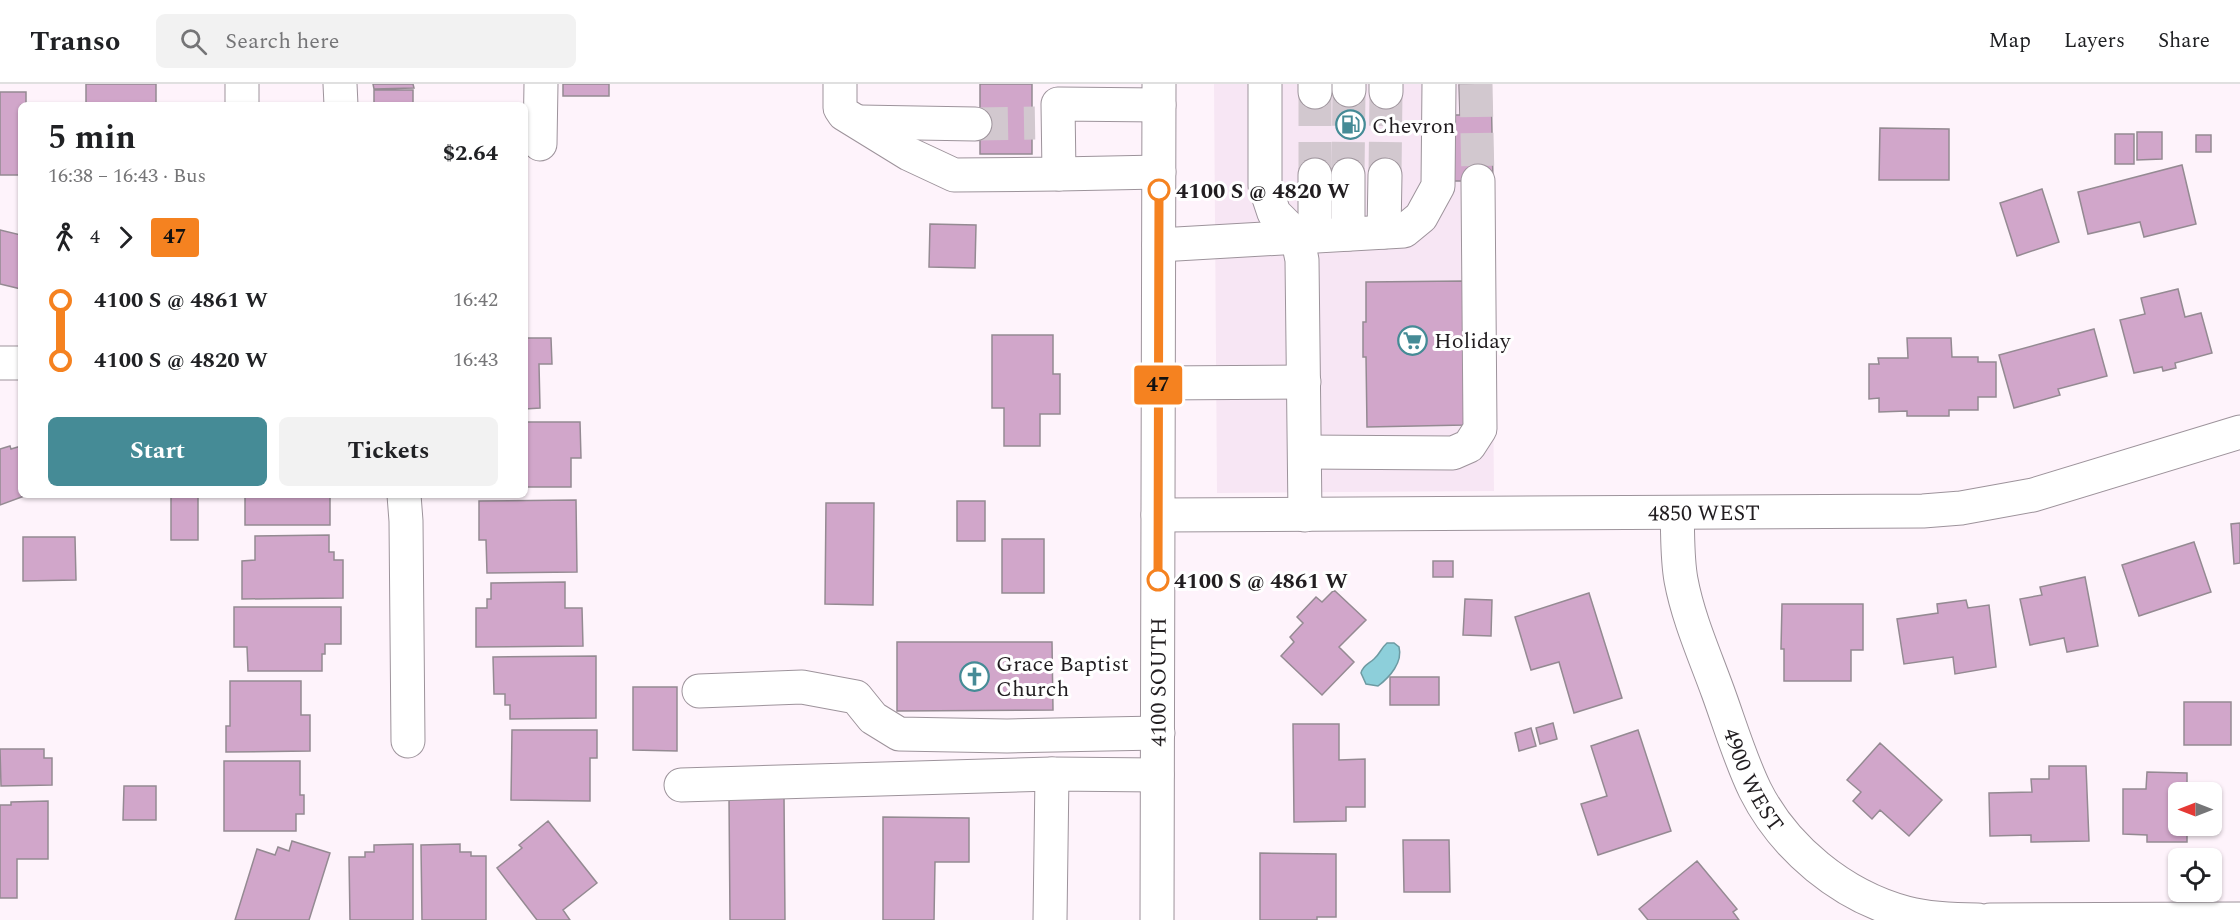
<!DOCTYPE html>
<html lang="en">
<head>
<meta charset="utf-8">
<style>
  :root { --surface:#fff; --page:#f2f2f2; --text:#202124; --muted:#757577; --line:#e0e0e0; --accent:#458b96 }
  body { margin:0; font-family:Spectral,serif; background:var(--page); color:var(--text); height:100vh; display:flex; flex-direction:column; font-size:22px; white-space:nowrap }
  * { box-sizing:border-box; margin:0 }
  p { font-size:20px; color:var(--muted) }
  .icon { flex:none; width:33px; height:33px; fill:none; stroke:currentColor; stroke-width:2; stroke-linecap:round; stroke-linejoin:round }
  .map { position:relative; flex:1; overflow:hidden }
  .drawer { position:absolute; left:18px; top:18px; width:510px; height:396px; display:flex; flex-direction:column; background:var(--surface); border-radius:9px; box-shadow:0 2px 4px #0004 }
  .drawer>* { flex:none }
  .badge { padding:0 12px; border-radius:4px; font-size:21px; line-height:39px }
  .needle { width:39px; rotate:270deg }
  .controls { position:absolute; left:2168px; top:698px; display:grid; gap:12px }
  .controls a { display:grid; place-items:center; width:54px; height:54px; border-radius:9px; background:var(--surface); box-shadow:0 2px 4px #0004; font-size:30px }
  .map>.badge { position:absolute; translate:-50% -50%; box-shadow:0 0 0 3px #fff }
  .legs { display:flex; align-items:center; gap:9px; height:66px; padding:0 30px; font-size:20px }
  .legs p { margin-inline-start:auto }
  .headline { display:flex; align-items:center; justify-content:space-between; height:102px; padding:0 30px }
  h1 { font-size:33px; font-weight:700; line-height:45px }
  .button { display:flex; gap:12px; margin-top:auto; padding:12px 30px }
  .button a { flex:1; height:69px; border-radius:9px; background:var(--accent); color:#fff; font-size:24px; font-weight:700; line-height:69px; text-align:center }
  .button a+a { background:var(--page); color:var(--text) }
  ul { padding:0 30px; list-style:none }
  li { display:flex; align-items:center; gap:21px; height:60px; font-size:22px }
  li i { display:grid; place-items:center; width:9px; height:100%; margin:0 8px; background:currentColor }
  li i::after { content:''; width:15px; height:15px; margin:-8px; border:4px solid; border-radius:50%; background:var(--surface) }
  li p { margin-inline-start:auto }
  li:first-child i { background:linear-gradient(#0000 50%,currentColor 0) }
  li:last-child i { background:linear-gradient(currentColor 50%,#0000 0) }
  header { display:flex; align-items:center; gap:36px; box-sizing:border-box; height:84px; padding:0 30px; background:var(--surface); border-bottom:2px solid var(--line) }
  header strong { font-size:28px }
  nav { display:flex; gap:33px; margin-inline-start:auto; font-size:21px }
  .search { width:420px; height:54px; background:var(--page); display:flex; align-items:center; gap:15px; box-sizing:border-box; padding:0 21px; border-radius:9px; color:var(--muted); font-size:22px }
  .map>svg:first-child { display:block }
</style>
</head>
<body>
<header>
<strong>Transo</strong>
<div class="search"><svg class="icon" aria-label="search" viewBox="0 0 24 24"><circle cx="10" cy="10" r="6"/><path d="M15 15l6 6"/></svg>Search here</div>
<nav><a>Map</a><a>Layers</a><a>Share</a></nav>
</header>
<div class="map">
<svg width="2240" height="836" viewBox="0 0 2240 836">
  <rect width="100%" height="100%" fill="#fef3fb"/>
  <path fill="#f7e6f4" d="M1214 0H1490L1494 407 1217 409Z"/>
  <path fill="#8dcfda" stroke="#6d9aa2" stroke-width="1.5" d="M1387 559H1394L1399 563C1403 578 1390 593 1378 602L1366 600 1361 589C1363 581 1369 580 1374 575 1380 570 1381 564 1387 559Z"/>
  <path fill="#d1a6ca" stroke="#948a92" stroke-width="1.5" d="M86 0H156V21H86Z
    M373 0H413L414 4 374 5Z
    M563 0H609V12H563Z
    M980 0H1032V70H980Z
    M1491 0 1493 97H1449L1448 31H1460L1459 1Z
    M374 6H413V21H374Z
    M0 8H26V21H21V91H0Z
    M1880 44 1949 45V96H1879Z
    M2137 48H2162V75L2137 76Z
    M2115 50H2134V80H2115Z
    M2196 51H2211V68H2196Z
    M2182 81 2196 140 2144 153 2140 138 2088 150 2078 108Z
    M2042 105 2059 158 2017 172 2000 119Z
    M930 140 976 141 975 184 929 183Z
    M0 146 21 151V205L0 200Z
    M1463 197 1465 341 1367 343 1366 273H1363V238H1366V198Z
    M2178 205 2185 233 2201 229 2212 269 2175 279 2176 284 2163 287 2162 283 2134 289 2120 236 2145 230 2141 214Z
    M2094 245 2107 292 2058 305 2060 311 2014 324 1999 271Z
    M992 251H1053V290H1060V330H1040V362H1004V324H992Z
    M525 254H551L552 280H539L540 324 525 325Z
    M1907 254H1951L1952 273H1978V278H1996V313H1978V326H1949V332H1907V327L1879 328V314L1869 315V280H1879L1878 274H1908Z
    M525 338H580L581 374H571V403H525Z
    M10 362 11 365 21 362V411H27L0 421V365Z
    M171 411H198V456H171Z
    M245 411H330V441H245Z
    M576 416 577 488 487 489 486 456H479V417Z
    M957 417H985V457H957Z
    M826 419H874L873 521 825 520Z
    M2240 439V479L2234 480 2231 440Z
    M329 451V468H334V476H343V514L242 515V477L255 476V452Z
    M23 453H75L76 496 23 497Z
    M1002 455H1044V509H1002Z
    M2194 458 2211 508 2139 532 2122 481Z
    M1433 477H1453V493H1433Z
    M2085 493 2098 562 2067 568 2064 554 2030 561 2020 515 2042 511 2040 503Z
    M565 498V524H582L583 562 476 563V524H487V515H491V499Z
    M1334 506 1366 536 1339 563 1354 578 1322 611 1281 572 1294 558 1290 553 1303 539 1297 533 1316 513 1322 518Z
    M1589 509 1622 614 1574 629 1559 578 1531 586 1515 533Z
    M1465 515 1492 516 1491 552 1463 551Z
    M1966 516 1968 524 1989 521 1996 583 1955 590 1953 573 1904 580 1897 535 1938 529 1937 520Z
    M1782 520H1863V566H1851V597H1784V565H1781Z
    M234 523H341V560H325V570H322V587H248L247 563H234Z
    M897 558H1052L1053 626 897 627Z
    M596 572V634L510 635V621H505V610H494L493 573Z
    M1390 593H1439V621H1390Z
    M230 597H301V631H310V667L226 668V642H230Z
    M633 603H677V667L633 666Z
    M2184 618H2231V661H2184Z
    M1553 639 1557 655 1540 660 1536 644Z
    M1293 640H1339V676L1365 675V723H1346V737L1294 738Z
    M1531 644 1536 662 1519 667 1515 649Z
    M512 646H597V674H590V717L511 716Z
    M1638 646 1671 747 1598 771 1581 720 1607 712 1591 662Z
    M1880 659 1942 716 1909 752 1880 726 1872 735 1853 717 1861 708 1847 696Z
    M0 665H44V674H52V701L1 702Z
    M224 677H300V711H304V730H296V747H224Z
    M2049 682H2086L2089 757 2031 758V751L1990 752 1989 709 2032 708 2031 695H2049Z
    M2147 688 2187 689V705H2211V708H2178V741H2210V751H2187V758H2147V751L2123 750V705H2146Z
    M124 702H156V736H123Z
    M784 712 785 836H730L729 713Z
    M48 717V775H17V814H0V721H11V718Z
    M883 733 969 734V778H935L934 836H883Z
    M548 737 597 799 563 826 570 836H537L497 784 522 764 519 761Z
    M1403 756H1449L1450 808H1404Z
    M292 757 330 769 309 836H235L257 765 275 771 278 763 289 767Z
    M413 760V836H350L349 773H365V768H374V761Z
    M460 760V768H471V772H486V836H422L421 761Z
    M1260 769 1336 770V833H1317V836H1260Z
    M1697 777 1737 825 1733 828 1739 836H1648L1639 825Z"/>
  <g fill="none" stroke-linecap="round" stroke-linejoin="round">
    <path stroke="#d2c8cf" stroke-width="33" stroke-dasharray="33 16" stroke-linecap="butt" d="M1476 0 1478 97
      M975 40 1035 39
      M1315 91V8
      M1348 91 1349 6
      M1385 91 1386 8"/>
    <defs>
      <g id="minor">
        <path d="M340 0 341 21"/>
        <path d="M840 0V24L844 30 909 70 954 91 1059 90 1058 20 1159 21"/>
        <path d="M1265 0V102L1274 129 1297 152 1302 176 1305 431"/>
        <path d="M1315 0V8"/>
        <path d="M1386 0V8"/>
        <path d="M1349 6V0"/>
        <path d="M242 21V0"/>
        <path d="M860 38 975 40"/>
        <path d="M540 60 541 0"/>
        <path d="M1059 90 1159 88"/>
        <path d="M1315 91V151"/>
        <path d="M1348 91V150"/>
        <path d="M1384 148 1385 91"/>
        <path d="M1159 161 1404 147 1421 133 1438 102 1439 0"/>
        <path d="M0 279H21"/>
        <path d="M1158 299 1304 298"/>
        <path d="M1305 368 1453 369 1469 362 1480 345 1478 97"/>
        <path d="M404 411 406 437 408 657"/>
        <path id="s1" d="M1677 429C1678 451 1677 474 1681 496 1688 534 1705 572 1718 608 1730 641 1740 675 1755 706 1784 764 1842 812 1906 829 1929 835 1953 836 1978 836"/>
        <path id="s2" d="M1158 431 1923 427 1961 424 2033 411 2240 348"/>
        <path d="M699 607 802 603 856 613 873 634 899 650 1007 652 1158 649"/>
        <path d="M681 701 1052 690 1157 691"/>
        <path d="M1050 836 1052 690"/>
        <path d="M1990 836 2240 835"/>
      </g>
      <g id="major">
        <path id="s3" d="M1157 836 1159 0"/>
      </g>
    </defs>
    <use href="#minor" stroke="#9d939b" stroke-width="35"/>
    <use href="#major" stroke="#9d939b" stroke-width="35"/>
    <use href="#minor" stroke="#fff" stroke-width="33"/>
    <use href="#major" stroke="#fff" stroke-width="33"/>
  </g>
  <g fill="none" stroke-linecap="round" stroke-linejoin="round">
    <defs>
      <path id="line-1" d="M1158 496 1159 106"/>
    </defs>
    <use href="#line-1" stroke="#fff" stroke-width="14"/>
    <use href="#line-1" stroke="#f58220" stroke-width="9"/>
  </g>
  <defs>
    <symbol id="fuel-ring" viewBox="-11 -11 22 22"><circle r="9.5" fill="#fff" stroke="#458b96" stroke-width="1.5"/><path d="M-5.5-6h7V0h2V4h1.3V-2.5L3-4.5l.8-.8L6-3V5H2.5V1h-1V6h-7ZM-4.2-4.7v3.2H.2V-4.7Z" fill="#458b96"/></symbol>
    <symbol id="supermarket-ring" viewBox="-11 -11 22 22"><circle r="9.5" fill="#fff" stroke="#458b96" stroke-width="1.5"/><path d="M-6-5.5h2.5l.6 2H6L4.5 2H-2.5L-4.4-4H-6ZM-1.5 3.2a1.3 1.3 0 1 0 .1 0ZM3 3.2a1.3 1.3 0 1 0 .1 0Z" fill="#458b96"/></symbol>
    <symbol id="church-ring" viewBox="-11 -11 22 22"><circle r="9.5" fill="#fff" stroke="#458b96" stroke-width="1.5"/><path d="M-1.2-6h2.4v3.5h3.3v2.4h-3.3V6h-2.4V-.1h-3.3v-2.4h3.3Z" fill="#458b96"/></symbol>
  </defs>
  <g fill-rule="evenodd">
    <use href="#fuel-ring" x="1334" y="24" width="33" height="33"/>
    <use href="#supermarket-ring" x="1396" y="240" width="33" height="33"/>
    <use href="#church-ring" x="958" y="576" width="33" height="33"/>
  </g>
  <g fill="#fff" stroke="#f58220" stroke-width="3">
    <circle cx="1159" cy="106" r="10"/>
    <circle cx="1158" cy="496" r="10"/>
  </g>
  <g text-anchor="middle" stroke-width="6" stroke-linejoin="round" paint-order="stroke">
    <g font-size="22" fill="#211d20" stroke="#fff" text-anchor="start">
      <text x="1372" y="49">Chevron</text>
      <text x="1434" y="264">Holiday</text>
      <text x="996" y="587">Grace Baptist<tspan x="996" dy="25">Church</tspan></text>
    </g>
    <g font-size="22" font-weight="bold" fill="#211d20" stroke="#fff" text-anchor="start">
      <text x="1176" y="114">4100 S @ 4820 W</text>
      <text x="1174" y="504">4100 S @ 4861 W</text>
    </g>
    <g font-size="22" fill="#211d20" stroke="#fff">
      <text dy="8" stroke="none"><textPath href="#s2" startOffset="546">4850 WEST</textPath></text>
      <text dy="8" stroke="none"><textPath href="#s3" startOffset="238">4100 SOUTH</textPath></text>
      <text dy="8" stroke="none"><textPath href="#s1" startOffset="280">4900 WEST</textPath></text>
    </g>
  </g>
</svg>
<div class="controls">
<a><svg class="needle" viewBox="-14 -14 28 28"><path d="M0-13l5 13h-10z" fill="#e53935"/><path d="M0 13l5-13h-10z" fill="#757577"/></svg></a>
<a><svg class="icon" aria-label="locate" viewBox="0 0 24 24"><circle cx="12" cy="12" r="6"/><path d="M12 2v4M12 18v4M2 12h4M18 12h4"/></svg></a>
</div>
<b class="badge" style="left:1158px;top:301px;background:#f58220;color:#111">47</b>
<section class="drawer">
<div class="headline"><div><h1>5 min</h1><p>16:38 – 16:43 · Bus</p></div><b>$2.64</b></div>
<div class="legs"><svg class="icon" aria-label="walk" viewBox="0 0 24 24"><circle cx="13" cy="4" r="2"/><path d="M13 8l-2 6 4 7M11 14l-3 7M7 12l3-4h3l4 4"/></svg>4<svg class="icon" aria-label="forward" viewBox="0 0 24 24"><path d="M9 5l7 7-7 7"/></svg><b class="badge" style="background:#f58220;color:#111">47</b></div>
<ul>
<li><i style="color:#f58220"></i><b>4100 S @ 4861 W</b><p>16:42</p></li>
<li><i style="color:#f58220"></i><b>4100 S @ 4820 W</b><p>16:43</p></li>
</ul>
<div class="button"><a>Start</a><a>Tickets</a></div>
</section>
</div>
</body>
</html>
